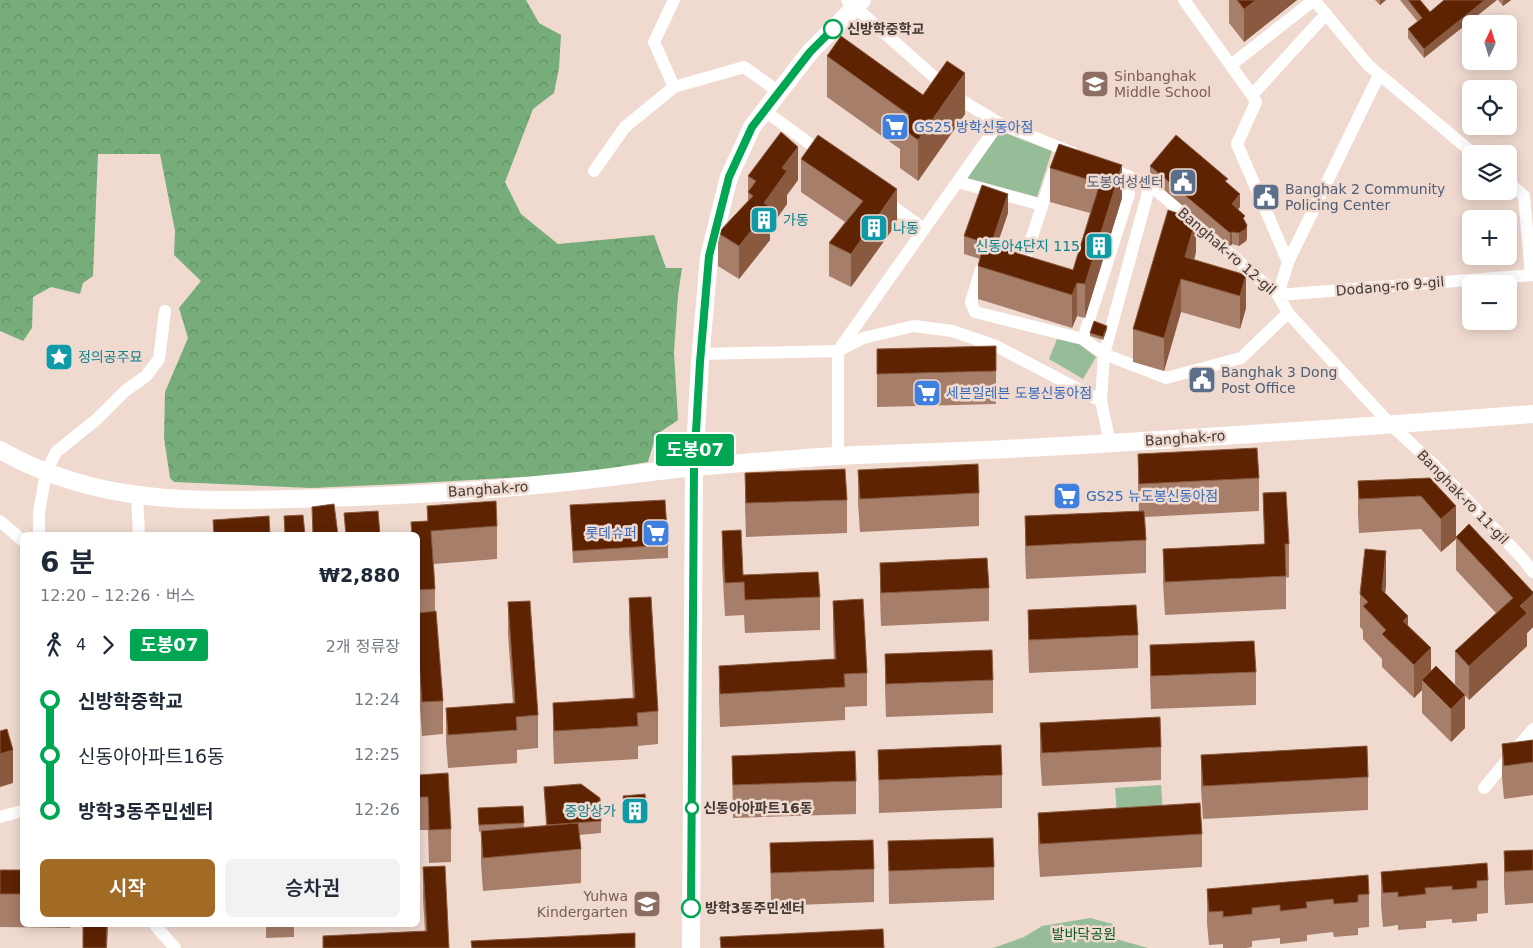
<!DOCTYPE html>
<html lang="ko">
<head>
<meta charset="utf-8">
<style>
  :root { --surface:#fff; --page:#f2f2f3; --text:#1f2937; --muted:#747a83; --accent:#a16a25 }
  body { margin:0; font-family:"DejaVu Sans","Noto Sans KR",sans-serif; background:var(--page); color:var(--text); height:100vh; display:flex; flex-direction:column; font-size:19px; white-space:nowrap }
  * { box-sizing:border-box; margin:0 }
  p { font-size:16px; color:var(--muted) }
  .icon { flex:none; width:28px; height:28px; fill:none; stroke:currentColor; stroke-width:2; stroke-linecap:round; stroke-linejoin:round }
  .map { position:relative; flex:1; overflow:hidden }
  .side { position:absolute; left:20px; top:532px; width:400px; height:395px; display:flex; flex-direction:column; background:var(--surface); border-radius:8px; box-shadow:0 2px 12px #0003 }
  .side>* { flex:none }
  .badge { padding:0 10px; border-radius:4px; font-size:18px; line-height:32px }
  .needle { width:32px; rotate:4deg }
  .controls { position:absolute; left:1462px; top:15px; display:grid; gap:10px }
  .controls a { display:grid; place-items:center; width:55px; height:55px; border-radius:8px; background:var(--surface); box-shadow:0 2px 12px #0003; font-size:25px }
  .map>.badge { position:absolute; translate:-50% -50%; box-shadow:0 0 0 2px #fff }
  .legs { display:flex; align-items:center; gap:8px; height:55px; padding:0 20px; font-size:16px }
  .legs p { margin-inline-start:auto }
  .headline { display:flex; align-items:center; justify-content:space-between; height:85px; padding:0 20px }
  h1 { font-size:28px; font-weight:600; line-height:38px }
  .action { display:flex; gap:10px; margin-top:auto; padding:10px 20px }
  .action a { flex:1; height:58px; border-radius:8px; background:var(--accent); color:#fff; font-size:20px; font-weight:600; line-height:58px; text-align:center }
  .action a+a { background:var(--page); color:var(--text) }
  ul { padding:0 20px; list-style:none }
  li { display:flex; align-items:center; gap:18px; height:55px; font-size:19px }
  li i { display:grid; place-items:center; width:8px; height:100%; margin:0 6px; background:currentColor }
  li i::after { content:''; width:12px; height:12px; margin:-6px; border:4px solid; border-radius:50%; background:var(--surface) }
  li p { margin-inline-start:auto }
  li:first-child i { background:linear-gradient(#0000 50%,currentColor 0) }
  li:last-child i { background:linear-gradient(currentColor 50%,#0000 0) }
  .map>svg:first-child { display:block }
</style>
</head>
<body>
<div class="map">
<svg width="1533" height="948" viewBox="0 0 1533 948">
  <defs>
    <pattern id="forest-crowns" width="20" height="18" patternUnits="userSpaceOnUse" patternTransform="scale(1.25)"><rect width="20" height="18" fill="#77ad7a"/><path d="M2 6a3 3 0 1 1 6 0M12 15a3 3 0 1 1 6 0" fill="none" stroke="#638e65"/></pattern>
  </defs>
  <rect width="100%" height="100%" fill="#f0dad0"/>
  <path fill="url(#forest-crowns)" d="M0 0H526L539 23 561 35 559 68 554 93 533 109 505 182 521 214 558 244 654 235 666 268H682L678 295 674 352 678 420 656 435 648 462 575 474 401 484 310 488 174 482 170 478 164 438 165 392 188 338 179 308 201 281 174 255 175 231 160 154H98L93 276 83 283 80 294 51 287 33 297 32 328 23 341 0 331Z"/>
  <path fill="#97bd98" d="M1000 131 1052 151 1037 197 967 178Z
    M1057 339 1079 344 1096 357 1083 379 1049 359Z
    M1161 785 1164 826 1118 829 1115 788Z
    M1090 918 1113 924 1109 937 1148 948H993L1024 937 1042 926Z"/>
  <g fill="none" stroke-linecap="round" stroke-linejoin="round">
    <path stroke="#fff" stroke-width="12" d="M847 0 959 99 999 123 1073 153
      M1184 0 1252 95
      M1326 14 1252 95 1256 102 1237 144 1288 262 1278 295 1533 275
      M1231 65 1314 0 1368 65 1474 154
      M674 87 654 42 674 0
      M765 111 825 155
      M1108 168 1150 185 1278 295 1288 313 1390 424 1433 464 1522 558 1533 572
      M594 171 625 127 674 87 744 67 779 92
      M958 182 1042 205
      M1509 183 1524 196 1531 275
      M883 199 924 229
      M1015 261 1023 264 1054 170 1059 172
      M1288 262 1379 75
      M985 268 981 269 971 302 975 312 1083 339 1104 354 1166 378 1241 358 1288 313
      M1083 339 1129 194 1107 187
      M701 354 838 351 863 338 914 326 952 331 996 346 1101 401
      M1110 443 1101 401 1104 354 1150 185
      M838 456V351L999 123
      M137 496 139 535
      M0 521 22 540
      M39 535V512L46 473 56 452 97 419 125 391 146 376 159 359 165 311
      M1484 788 1533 729
      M0 817 22 811
      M155 925 175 948"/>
    <path stroke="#fff" stroke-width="18" d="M0 450C103 509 211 501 325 498 403 496 480 491 557 483 604 479 650 471 696 467 743 463 789 459 836 456 892 453 949 452 1006 449 1182 440 1357 427 1533 414
      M691 948 694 467 700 362 709 257 729 177 752 127 810 52 862 0"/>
  </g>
  <path fill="#a67e6a" d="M1229 0H1297L1244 42 1229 23Z
    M1375 0H1386L1380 5Z
    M1400 0H1420L1430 12 1424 58 1408 38V29L1418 22Z
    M1498 0H1511L1503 6Z
    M827 56 923 95 965 114 918 181 900 168V149L827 97Z
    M1059 144 1122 198 1085 318 1077 316 1072 328 978 299V266L980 259 964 254V236L1008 213 996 247 1073 270 1090 213 1050 202V168Z
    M801 159 897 223 851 287 829 276V243L845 222 801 192Z
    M1150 166 1228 184 1240 207 1238 209 1245 222 1247 238 1246 241 1239 246 1232 244 1230 246 1150 178Z
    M748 176 798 180 787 195V204L770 228V240L739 279 718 266V233L748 201Z
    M1196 252 1194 260 1246 275V308L1240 329 1181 312 1164 371 1133 362V329Z
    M1107 329 1103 340 1090 336V333Z
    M877 349 996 371V404L877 407Z
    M1138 454 1259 478V511L1145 517 1146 540V573L1026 579 1025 549V516L1139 511 1138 488Z
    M858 470 979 493V526L860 532 858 503Z
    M745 473 847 500V533L746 537 745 506Z
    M1430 478 1456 537 1533 592V627L1527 633V646L1469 700 1455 684V651L1496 613 1456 570V539L1441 552 1421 529 1359 533 1358 514V481Z
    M1263 493 1289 544V577L1286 578V609L1165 615 1163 582V549L1264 545Z
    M570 505 668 545V558L573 563Z
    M427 506 497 526V559L434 564 435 589V611L443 701V734L422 736 418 680V535H411V522L427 521Z
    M722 531 743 575 820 597V630L745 633 744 615 725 616 722 564Z
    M880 563 989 588V621L881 626 880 596Z
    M1386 584 1385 594 1408 625 1431 671 1465 728 1451 742 1422 713V690L1414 698 1382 667V659L1363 639V630L1360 627V594Z
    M629 598 658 711V744L638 746V759L554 764 553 736V703L633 699 629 631Z
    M833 601 867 673V706L845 707V720L720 727 719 699V666L834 659 833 634Z
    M508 602 538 715V748L517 750V763L448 768 446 741V708L513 704 508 635Z
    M1028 610 1138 635V668L1029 673 1028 643Z
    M1150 645 1256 672V705L1151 709 1150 679Z
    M885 654 993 680V713L886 717 885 687Z
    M1040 723 1161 747V780L1042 786 1040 756Z
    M1533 740V795L1504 799 1502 777V744Z
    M878 750 1002 775V808L879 813Z
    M1201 755 1368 777V810L1203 819 1201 788Z
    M732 756 856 781V814L733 818Z
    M418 775 451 829V862L429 863 428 830H418Z
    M544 787 601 821V833L579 835 581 849V883L483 891 481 864V831L479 832 478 808 523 806 524 828 546 826Z
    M623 796 647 813V819L625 821Z
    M1038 813 1202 834V867L1040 877 1038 846Z
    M888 841 994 867V900L889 904Z
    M770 843 874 869V902L771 906Z
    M1533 850V903L1505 905 1504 885V851Z
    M423 867 449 948H323V936L425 931 423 900Z
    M0 870H22V925H70V928L0 927Z
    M1381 872 1488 880V913L1477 914V921L1452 923V919L1426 921V928L1398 930V925L1383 927 1381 905Z
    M1207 889 1369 894V927L1358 928V935L1334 937 1333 932 1307 935V941L1280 944V938L1252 941V947L1246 948H1223V944L1209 945 1207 923Z
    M266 925H294V937L266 938Z"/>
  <path fill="#895a40" d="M1256 0H1297L1244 42V9Z
    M1380 0H1386L1380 5Z
    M1485 0H1497L1424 58V49Z
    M1503 0H1511L1503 6Z
    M965 73V114L918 181V140Z
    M798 147V180L787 195V204L770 228V240L739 279V246L764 203 782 168Z
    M1122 165V198L1085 318V284Z
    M897 189V223L851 287V254Z
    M1008 194V213L991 263V245Z
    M1240 194V207L1232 217V204Z
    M1196 219V252L1188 281 1185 257Z
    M1247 225V238L1246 241 1239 246V233Z
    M1232 232V244L1230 246V233Z
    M1246 275V308L1240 329V296Z
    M1181 279V312L1164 371V338Z
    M1077 283V316L1072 328V295Z
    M1107 326V329L1103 340V337Z
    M1456 506V539L1441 552V519Z
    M1386 551V584L1382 624V590Z
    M1533 594V627L1527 633V646L1469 700V666L1520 606Z
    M1408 616V649L1403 621Z
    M1431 648V681L1422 680V690L1414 698V665Z
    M1465 695V728L1451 742V709Z
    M13 750V783L0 787V754Z
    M107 925H108L107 948H106Z"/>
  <path fill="#5d2303" stroke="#895a40" d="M1237 0H1256L1244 9Z
    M1408 0H1420L1430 12 1444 0H1485L1424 49 1408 29 1422 18Z
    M841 36 923 95 947 61 965 73 918 140 900 127 909 115 827 56Z
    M781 132 798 147 782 168 787 171 764 203 770 207 739 246 718 233 753 196 748 192 756 181 748 176Z
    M818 135 897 189 851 254 829 243 863 201 801 159Z
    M1176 135 1228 179 1225 181 1240 194 1232 204 1245 216 1243 218 1247 225 1246 229 1239 233 1232 232 1230 233 1150 166Z
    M1059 144 1122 165 1085 284 1077 283 1072 295 978 266 984 243 1073 270 1100 183 1050 168Z
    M982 185 1008 194 991 245 964 236Z
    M1168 210 1196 219 1185 257 1246 275 1240 296 1181 279 1164 338 1133 329Z
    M1094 321 1107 326 1103 337 1090 333Z
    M996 346V371L877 374V349Z
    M1257 448 1259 478 1139 484 1138 454Z
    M978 464 979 493 860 499 858 470Z
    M845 469 847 500 746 503 745 473Z
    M1430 478 1456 506 1441 519 1421 496 1359 499 1358 481Z
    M1286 492 1289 544H1285L1286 576 1165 582 1163 549 1265 544 1263 493Z
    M665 500 668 545 573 551 570 505Z
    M496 501 497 526 431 531 435 589 418 590V535H412L411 522 428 521 427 506Z
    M334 504 338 535H313L312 507Z
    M378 511 380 535H346L344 513Z
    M1144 511 1146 540 1026 546 1025 516Z
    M303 515 305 535H285L284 516Z
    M269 516 270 535H214L213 520Z
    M1469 524 1533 592V594L1520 606 1527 613 1469 666 1455 651 1513 598 1456 537Z
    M741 530 743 575 818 572 820 597 745 600 744 582 725 583 722 531Z
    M1365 549 1386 551 1382 590 1408 616 1403 621 1431 648 1414 665 1382 634 1386 630 1363 606 1368 602 1360 594Z
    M987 558 989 588 881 593 880 563Z
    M651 597 658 711 637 713 638 726 554 731 553 703 635 698 629 598Z
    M863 599 867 673 844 674 845 687 720 694 719 666 836 659 833 601Z
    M530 601 538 715 516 717 517 730 448 735 446 708 515 703 508 602Z
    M1136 605 1138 635 1029 640 1028 610Z
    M436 611 443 701 422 702 418 647V613Z
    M1254 641 1256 672 1151 676 1150 645Z
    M992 650 993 680 886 684 885 654Z
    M1436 666 1465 695 1451 709 1422 680Z
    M1160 717 1161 747 1042 753 1040 723Z
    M7 729 13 750 0 754V731Z
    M1533 740V762L1504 766 1502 744Z
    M1001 745 1002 775 879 780 878 750Z
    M1367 746 1368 777 1203 786 1201 755Z
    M855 751 856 781 733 785 732 756Z
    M448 773 451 829 429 830 428 797H418V775Z
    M581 784 600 798 601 821 547 825 544 787Z
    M645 794 647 813 625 814 623 796Z
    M1200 803 1202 834 1040 844 1038 813Z
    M523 806 524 823 479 825 478 808Z
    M578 823 581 849 483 858 481 831Z
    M993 838 994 867 889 871 888 841Z
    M873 840 874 869 771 873 770 843Z
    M1533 850V870L1505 872 1504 851Z
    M1487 863 1488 880 1477 881V888L1452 890V886L1425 888 1426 894 1398 897V892L1383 893 1381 872Z
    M445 866 449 948H323V936L427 931 423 867Z
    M0 870H22V894H0Z
    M1368 875 1369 894 1358 895V902L1334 904 1333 899 1306 902 1307 908 1280 911V905L1252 908V914L1223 917V911L1209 912 1207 889Z
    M83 925H107L106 948H83Z
    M883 929 884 948H721L720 937Z
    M635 933V948H472L471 941Z"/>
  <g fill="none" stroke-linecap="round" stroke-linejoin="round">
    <defs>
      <path id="line-1" d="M691 908 694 467 700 362 709 256 729 177 752 127 810 52 833 29"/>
    </defs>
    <use href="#line-1" stroke="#fff" stroke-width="11"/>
    <use href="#line-1" stroke="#00a651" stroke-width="8"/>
  </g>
  <defs>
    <symbol id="school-square" viewBox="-11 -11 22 22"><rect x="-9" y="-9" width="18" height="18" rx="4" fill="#8d6e63" stroke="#f0dad0"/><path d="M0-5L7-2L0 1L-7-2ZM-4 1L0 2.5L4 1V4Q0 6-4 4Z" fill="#fff"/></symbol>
    <symbol id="supermarket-square" viewBox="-11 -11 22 22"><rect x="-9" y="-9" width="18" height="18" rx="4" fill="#3f7fe0" stroke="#f0dad0"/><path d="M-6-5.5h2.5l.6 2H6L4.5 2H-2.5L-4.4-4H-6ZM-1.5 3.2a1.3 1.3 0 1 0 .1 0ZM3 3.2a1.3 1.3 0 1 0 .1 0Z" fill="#fff"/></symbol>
    <symbol id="civic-square" viewBox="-11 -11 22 22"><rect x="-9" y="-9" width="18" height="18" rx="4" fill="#5c6f8a" stroke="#f0dad0"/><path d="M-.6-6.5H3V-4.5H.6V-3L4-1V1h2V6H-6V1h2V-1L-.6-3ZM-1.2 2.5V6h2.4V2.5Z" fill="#fff"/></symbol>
    <symbol id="building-square" viewBox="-11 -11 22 22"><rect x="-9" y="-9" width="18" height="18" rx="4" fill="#0f9aa8" stroke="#f0dad0"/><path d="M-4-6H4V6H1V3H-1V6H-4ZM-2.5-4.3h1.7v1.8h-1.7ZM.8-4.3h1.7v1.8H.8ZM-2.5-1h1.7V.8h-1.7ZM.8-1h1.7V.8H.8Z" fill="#fff"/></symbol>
    <symbol id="sight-square" viewBox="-11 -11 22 22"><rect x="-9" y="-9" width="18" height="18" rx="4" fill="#0f9aa8" stroke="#f0dad0"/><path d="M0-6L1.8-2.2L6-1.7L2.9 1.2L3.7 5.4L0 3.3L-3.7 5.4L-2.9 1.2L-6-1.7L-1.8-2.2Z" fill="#fff"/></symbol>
  </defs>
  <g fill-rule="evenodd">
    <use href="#school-square" x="1079" y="68" width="32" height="32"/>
    <use href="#supermarket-square" x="879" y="111" width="32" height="32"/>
    <use href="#civic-square" x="1167" y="166" width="32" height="32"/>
    <use href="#civic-square" x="1250" y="181" width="32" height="32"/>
    <use href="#building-square" x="748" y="204" width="32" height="32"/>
    <use href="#building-square" x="858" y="212" width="32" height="32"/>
    <use href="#building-square" x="1083" y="230" width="32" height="32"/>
    <use href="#sight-square" x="43" y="341" width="32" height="32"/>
    <use href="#civic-square" x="1186" y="364" width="32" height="32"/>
    <use href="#supermarket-square" x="911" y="377" width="32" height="32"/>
    <use href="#supermarket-square" x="1051" y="480" width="32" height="32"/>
    <use href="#supermarket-square" x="640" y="517" width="32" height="32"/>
    <use href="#building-square" x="619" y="795" width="32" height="32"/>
    <use href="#school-square" x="631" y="888" width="32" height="32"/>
  </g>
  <g fill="#fff" stroke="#00a651" stroke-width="2.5">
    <circle cx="833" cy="29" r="9"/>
    <circle cx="692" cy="808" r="6"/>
    <circle cx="691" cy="908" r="9"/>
  </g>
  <g text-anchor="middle" stroke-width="5" stroke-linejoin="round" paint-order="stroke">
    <g font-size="14" font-weight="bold" fill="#423935" stroke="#f0dad0" text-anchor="start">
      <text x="847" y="34">신방학중학교</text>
      <text x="703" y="813">신동아아파트16동</text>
      <text x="705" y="913">방학3동주민센터</text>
    </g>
    <g font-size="14" fill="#785e54" stroke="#f0dad0" text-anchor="start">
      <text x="1114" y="81">Sinbanghak<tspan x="1114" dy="16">Middle School</tspan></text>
      <text x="628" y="901" text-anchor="end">Yuhwa<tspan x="628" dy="16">Kindergarten</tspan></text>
    </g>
    <g font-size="14" fill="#366cbe" stroke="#f0dad0" text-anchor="start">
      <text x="914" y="132">GS25 방학신동아점</text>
      <text x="946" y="398">세븐일레븐 도봉신동아점</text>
      <text x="1086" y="501">GS25 뉴도봉신동아점</text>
      <text x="637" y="538" text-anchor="end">롯데슈퍼</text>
    </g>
    <g font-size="14" fill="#4e5e75" stroke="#f0dad0" text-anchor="start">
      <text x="1164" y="187" text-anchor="end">도봉여성센터</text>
      <text x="1285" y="194">Banghak 2 Community<tspan x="1285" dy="16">Policing Center</tspan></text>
      <text x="1221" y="377">Banghak 3 Dong<tspan x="1221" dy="16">Post Office</tspan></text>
    </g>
    <g font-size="14" fill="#0d838f" stroke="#f0dad0" text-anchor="start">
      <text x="783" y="225">가동</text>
      <text x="893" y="233">나동</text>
      <text x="1080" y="251" text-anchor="end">신동아4단지 115</text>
      <text x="78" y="362">정의공주묘</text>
      <text x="616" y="816" text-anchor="end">중앙상가</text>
    </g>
    <g font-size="14" fill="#423935" stroke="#f0dad0">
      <text transform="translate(1227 251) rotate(41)" y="5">Banghak-ro 12-gil</text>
      <text transform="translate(1390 286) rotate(-5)" y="5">Dodang-ro 9-gil</text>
      <text transform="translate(1185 438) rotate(-4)" y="5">Banghak-ro</text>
      <text transform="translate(488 489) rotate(-4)" y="5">Banghak-ro</text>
      <text transform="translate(1463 497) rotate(46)" y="5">Banghak-ro 11-gil</text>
    </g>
    <g font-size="14" fill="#055b19" stroke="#f0dad0">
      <text x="1084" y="939">발바닥공원</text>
    </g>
  </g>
</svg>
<div class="controls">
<a><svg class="needle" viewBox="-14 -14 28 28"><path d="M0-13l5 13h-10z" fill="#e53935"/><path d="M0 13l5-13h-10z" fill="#747a83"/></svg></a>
<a><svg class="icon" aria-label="locate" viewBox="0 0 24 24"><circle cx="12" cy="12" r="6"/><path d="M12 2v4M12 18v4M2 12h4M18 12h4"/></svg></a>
<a><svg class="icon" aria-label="layers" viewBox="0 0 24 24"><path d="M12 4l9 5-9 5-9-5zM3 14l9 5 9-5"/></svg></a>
<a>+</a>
<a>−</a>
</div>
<b class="badge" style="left:695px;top:450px;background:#00a651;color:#fff">도봉07</b>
<section class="side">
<div class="headline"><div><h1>6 분</h1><p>12:20 – 12:26 · 버스</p></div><b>₩2,880</b></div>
<div class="legs"><svg class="icon" aria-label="walk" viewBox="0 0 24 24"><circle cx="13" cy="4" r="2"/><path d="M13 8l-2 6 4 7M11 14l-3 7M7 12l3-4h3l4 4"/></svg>4<svg class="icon" aria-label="forward" viewBox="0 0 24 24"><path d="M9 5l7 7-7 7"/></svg><b class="badge" style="background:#00a651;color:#fff">도봉07</b><p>2개 정류장</p></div>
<ul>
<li><i style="color:#00a651"></i><b>신방학중학교</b><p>12:24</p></li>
<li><i style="color:#00a651"></i><span>신동아아파트16동</span><p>12:25</p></li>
<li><i style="color:#00a651"></i><b>방학3동주민센터</b><p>12:26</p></li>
</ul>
<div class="action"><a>시작</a><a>승차권</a></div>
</section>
</div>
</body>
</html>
